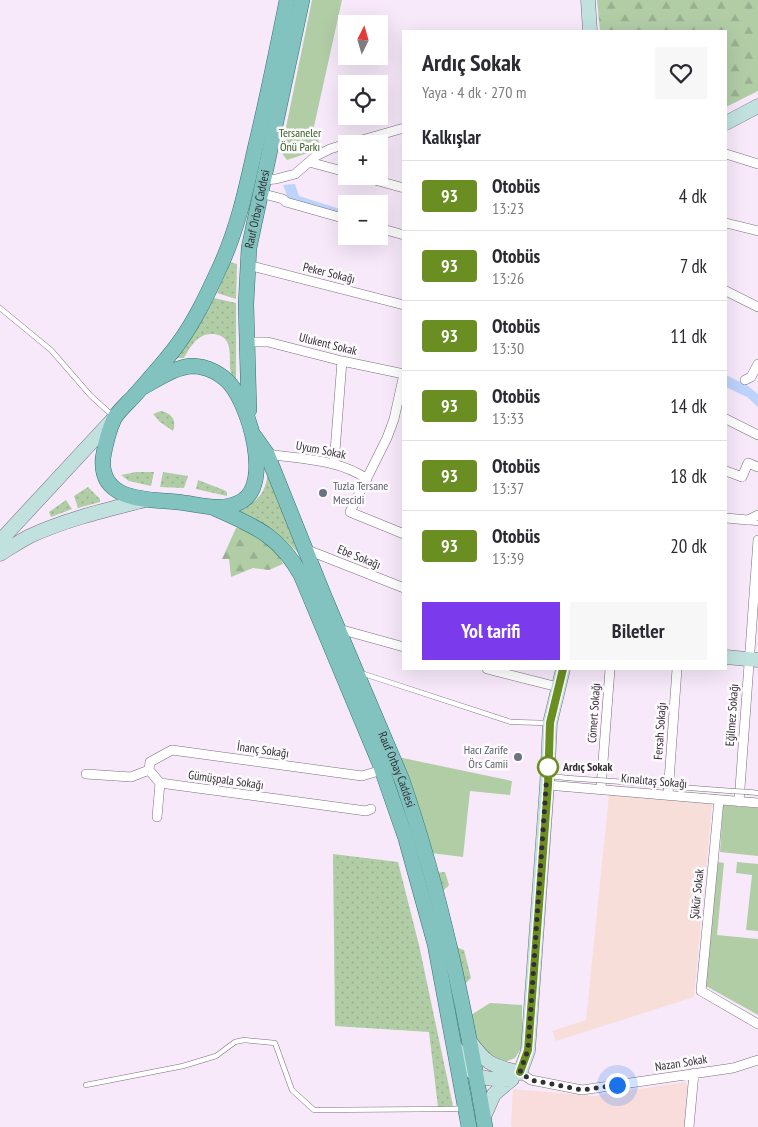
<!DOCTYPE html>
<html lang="tr">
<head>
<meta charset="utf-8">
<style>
  :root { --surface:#fff; --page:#f7f7f7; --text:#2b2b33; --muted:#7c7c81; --line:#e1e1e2; --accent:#7c3aed }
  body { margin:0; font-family:"PT Sans Narrow",sans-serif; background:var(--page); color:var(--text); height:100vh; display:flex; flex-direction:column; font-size:19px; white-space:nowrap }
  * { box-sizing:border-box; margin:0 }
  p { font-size:16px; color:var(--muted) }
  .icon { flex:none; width:28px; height:28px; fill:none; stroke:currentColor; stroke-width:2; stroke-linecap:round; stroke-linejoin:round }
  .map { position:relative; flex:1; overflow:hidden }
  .panel { position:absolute; left:402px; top:30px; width:325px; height:640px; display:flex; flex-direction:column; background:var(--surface); border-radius:0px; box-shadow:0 5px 20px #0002 }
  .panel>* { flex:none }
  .badge { padding:0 10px; border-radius:4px; font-size:18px; line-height:32px }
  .needle { width:32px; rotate:5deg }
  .tools { position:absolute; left:338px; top:15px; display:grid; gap:10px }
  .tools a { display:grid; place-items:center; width:50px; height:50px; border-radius:0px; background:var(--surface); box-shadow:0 5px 20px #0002; font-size:25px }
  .you { position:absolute; width:25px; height:25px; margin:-12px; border:4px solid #fff; border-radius:50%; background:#1a73e8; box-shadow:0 0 0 8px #1a73e833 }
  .map>.badge { position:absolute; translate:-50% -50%; box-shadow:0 0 0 2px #fff }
  h2 { padding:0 20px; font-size:19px; line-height:45px }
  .round { display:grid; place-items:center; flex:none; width:52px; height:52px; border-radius:0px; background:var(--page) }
  .summary { display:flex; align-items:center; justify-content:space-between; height:85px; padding:0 20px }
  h1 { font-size:24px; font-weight:700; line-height:38px }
  .cta { display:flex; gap:10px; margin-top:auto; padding:10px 20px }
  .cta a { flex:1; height:58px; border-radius:0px; background:var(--accent); color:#fff; font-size:20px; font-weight:700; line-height:58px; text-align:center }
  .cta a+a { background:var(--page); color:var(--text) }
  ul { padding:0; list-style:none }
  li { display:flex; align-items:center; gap:15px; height:70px; padding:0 20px; border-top:1px solid var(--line) }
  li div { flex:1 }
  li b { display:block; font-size:19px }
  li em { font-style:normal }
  li .badge { min-width:55px; font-weight:700; text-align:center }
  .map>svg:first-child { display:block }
</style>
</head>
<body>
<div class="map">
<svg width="758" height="1127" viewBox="0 0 758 1127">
  <defs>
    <pattern id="grass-dots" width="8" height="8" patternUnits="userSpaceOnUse" patternTransform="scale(1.25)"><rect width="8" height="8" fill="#b1cda6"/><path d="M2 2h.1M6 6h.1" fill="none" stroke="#99b090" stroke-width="1.8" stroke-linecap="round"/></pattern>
    <pattern id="forest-firs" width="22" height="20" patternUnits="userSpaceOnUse" patternTransform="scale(1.25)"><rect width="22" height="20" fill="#b1cda6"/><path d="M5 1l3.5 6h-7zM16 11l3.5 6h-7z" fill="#99b090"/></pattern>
  </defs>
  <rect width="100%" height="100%" fill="#f7e9fa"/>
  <path fill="#f8dddc" d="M685 1082 690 1088 685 1127H512L511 1125 513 1089 594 1096Z"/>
  <path fill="#f8ded8" d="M609 795 712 804 694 997 556 1041 552 1031 586 1020Z"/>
  <path fill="url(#grass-dots)" d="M230 262 237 264 236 299 217 293Z
    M214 298 236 303V379C235 377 232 376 231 373 227 362 237 336 213 334 198 333 190 347 184 358H177L203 319Z
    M161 411C172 413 177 421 173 431L160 422 153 414Z
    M136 472H154L151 486 129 481 121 475Z
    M163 472 188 476 184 488 160 487Z
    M268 474 396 785 405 812 433 910 299 554C281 534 262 521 236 512 256 502 264 497 268 474Z
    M198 480 224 490 227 492V496L196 489Z
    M88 487 100 499V502L78 508 74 496Z
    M66 500 72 509 51 517 49 512Z
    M333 854 398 862 419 945 453 1106 438 1107 429 1032 335 1026Z
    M445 872 449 885 441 893 435 873Z
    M456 947 464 950 471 978 464 985Z"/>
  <path fill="url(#forest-firs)" d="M597 0H758V91L726 107V31H600Z
    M236 528C240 528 245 529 249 530 260 533 279 553 283 564L269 570 253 568 231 577 229 559H222Z"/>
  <path fill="#b1cda6" d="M312 0H342L313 131 323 148 287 160 281 152Z
    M398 757 512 781 510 795 470 791 463 857 431 853Z
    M723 805 758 808V856L720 852Z
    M718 862 724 863 717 935 758 939V1015L706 986Z
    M737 862 758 864V931L746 930 752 875 736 873Z
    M490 1003 522 1005V1047L515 1058 502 1063 491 1060 476 1042 471 1015Z"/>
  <path fill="#bcd3fb" d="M295 184 299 196 346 211V217L288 198 283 185Z
    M726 375 748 386 758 394V407L747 397 726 387Z"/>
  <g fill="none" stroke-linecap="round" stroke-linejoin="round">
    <defs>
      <path id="lane" d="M0 308 51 350 91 396 112 415
        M748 522 758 523
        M361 673 511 722 548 723
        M551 776 567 778
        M611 781 660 785
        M678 787 731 791
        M749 792 758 793
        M86 1085 183 1066 216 1056 235 1042 244 1040 275 1043 292 1090 314 1110 453 1109 464 1108"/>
      <path id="street" d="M348 144 404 128
        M726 154 758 164
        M309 162 346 172
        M360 176 404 188
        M263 180 276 179 295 174 316 156 330 149 346 144
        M260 193 283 199 286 202 346 219
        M726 223 758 231
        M379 228 404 235
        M248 265 404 305
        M726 291 758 307
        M247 342H268L342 361 404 374
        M404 374 394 419 387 438 350 512 404 534
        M745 380 751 377 758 364
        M726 419 758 435
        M267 454C300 459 339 459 367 479
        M334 464 342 361
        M726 471 742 477 748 463 758 467
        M726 518 748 520 758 515
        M305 549 404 588
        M339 629 404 647
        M487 669 558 687
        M149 770 150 762 172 750 362 776 382 770
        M86 774 131 777 149 770 160 783 366 811 371 809
        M547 785 758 803
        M601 788 610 669
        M668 795 677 669
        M719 800 701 991 758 1024
        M739 802 758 540
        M157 817 160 783
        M520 1073 531 1080 582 1090 733 1068 758 1060
        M689 1127 694 1073"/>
      <path id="secondary" d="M588 0 590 31
        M726 123 758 106
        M0 541 114 418
        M0 554C10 548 20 541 30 536 67 519 106 510 145 500
        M726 657 758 660
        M469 1040C487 1065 491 1065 520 1073
        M456 1048C470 1078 480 1080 511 1079
        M520 1073 528 1051 547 785 550 723 563 669
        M483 1119 494 1094 512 1079"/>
      <g id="primary">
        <path d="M143 387C158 379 175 367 192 366 207 366 222 374 231 385 249 407 272 483 242 501 222 513 199 504 177 502 148 499 99 502 103 458 105 446 109 430 114 419 118 411 128 403 135 395 149 379 165 362 178 344 195 321 207 295 219 269 237 231 246 190 255 149 267 100 277 50 287 0"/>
        <path id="s1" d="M249 410 246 304 249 248 302 0"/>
        <path id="s2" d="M255 437 267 454 324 596 402 780C441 893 465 1009 485 1127"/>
        <path d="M214 508C254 526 279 535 301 575L380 764 406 839 435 944 469 1127"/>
      </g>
    </defs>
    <use href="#lane" stroke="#7b6e7d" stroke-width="5.5"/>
    <use href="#street" stroke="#7b6e7d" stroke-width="10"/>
    <use href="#secondary" stroke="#7b6e7d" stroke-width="15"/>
    <use href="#primary" stroke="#307473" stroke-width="16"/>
    <use href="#lane" stroke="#fff" stroke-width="4.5"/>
    <use href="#street" stroke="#fff" stroke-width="9"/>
    <use href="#secondary" stroke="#c1e1df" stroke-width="14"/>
    <use href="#primary" stroke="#82c2bf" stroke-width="15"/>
    <defs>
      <path id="lane-bridge" d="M567 778 611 781
        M660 785 678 787
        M731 791 749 792"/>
    </defs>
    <use href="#lane-bridge" stroke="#7b6e7d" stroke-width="5.5" stroke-linecap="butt"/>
    <use href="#lane-bridge" stroke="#fff" stroke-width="4.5"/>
  </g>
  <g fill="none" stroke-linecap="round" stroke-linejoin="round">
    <defs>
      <path id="line" d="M520 1072 528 1050 548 785 550 723 563 669"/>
    </defs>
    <use href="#line" stroke="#fff" stroke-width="11"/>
    <use href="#line" stroke="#6b8e23" stroke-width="8"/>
    <path stroke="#332e34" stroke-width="5" stroke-dasharray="0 9" d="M548 767V758L528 1050 520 1072 531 1080 582 1090 617 1085"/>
  </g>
  <g fill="#6b7280" stroke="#fdfafe" stroke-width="2">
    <circle cx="323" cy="493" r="5"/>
    <circle cx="518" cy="757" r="5"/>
  </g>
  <circle fill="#fff" stroke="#6b8e23" stroke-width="2.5" cx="548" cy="767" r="10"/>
  <g text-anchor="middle" stroke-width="5" stroke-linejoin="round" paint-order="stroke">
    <g font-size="12" fill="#35601f" stroke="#fdfafe">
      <text x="300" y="137">Tersaneler<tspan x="300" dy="14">Önü Parkı</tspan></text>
    </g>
    <g font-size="12" fill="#332e34" stroke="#fdfafe">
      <text dy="4" stroke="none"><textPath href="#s1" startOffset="202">Rauf Orbay Caddesi</textPath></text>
      <text transform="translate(329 273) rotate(14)" y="4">Peker Sokağı</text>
      <text transform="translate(328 344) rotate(14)" y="4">Ulukent Sokak</text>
      <text transform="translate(321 450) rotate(11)" y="4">Uyum Sokak</text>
      <text transform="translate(359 557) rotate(22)" y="4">Ebe Sokağı</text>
      <text transform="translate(594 713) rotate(-86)" y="4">Cömert Sokağı</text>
      <text transform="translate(732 715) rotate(-86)" y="4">Eğilmez Sokağı</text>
      <text transform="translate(660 731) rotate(-86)" y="4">Fersah Sokağı</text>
      <text transform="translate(263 750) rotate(8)" y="4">İnanç Sokağı</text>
      <text dy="4" stroke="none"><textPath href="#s2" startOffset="362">Rauf Orbay Caddesi</textPath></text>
      <text transform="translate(226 780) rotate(8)" y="4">Gümüşpala Sokağı</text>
      <text transform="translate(654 781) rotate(5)" y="4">Kınalıtaş Sokağı</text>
      <text transform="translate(697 894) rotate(-84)" y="4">Şükür Sokak</text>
      <text transform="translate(681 1063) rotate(-9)" y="4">Nazan Sokak</text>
    </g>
    <g font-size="12" fill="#5b616d" stroke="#fdfafe" text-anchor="start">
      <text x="333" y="490">Tuzla Tersane<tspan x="333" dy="14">Mescidi</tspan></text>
      <text x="508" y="754" text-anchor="end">Hacı Zarife<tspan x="508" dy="14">Örs Camii</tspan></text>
    </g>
    <g font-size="12" font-weight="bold" fill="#332e34" stroke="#fdfafe" text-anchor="start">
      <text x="563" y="771">Ardıç Sokak</text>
    </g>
  </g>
</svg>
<div class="tools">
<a><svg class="needle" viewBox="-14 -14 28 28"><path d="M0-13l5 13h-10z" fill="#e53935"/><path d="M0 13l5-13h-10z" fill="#7c7c81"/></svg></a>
<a><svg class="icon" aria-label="locate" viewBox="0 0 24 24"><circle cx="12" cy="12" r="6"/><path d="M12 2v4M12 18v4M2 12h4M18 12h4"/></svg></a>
<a>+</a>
<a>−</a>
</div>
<div class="you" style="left:617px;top:1085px"></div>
<section class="panel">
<div class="summary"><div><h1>Ardıç Sokak</h1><p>Yaya · 4 dk · 270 m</p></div><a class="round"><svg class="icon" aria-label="heart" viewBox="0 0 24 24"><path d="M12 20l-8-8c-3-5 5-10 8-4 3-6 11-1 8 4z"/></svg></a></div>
<h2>Kalkışlar</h2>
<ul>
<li><span class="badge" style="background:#6b8e23;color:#fff">93</span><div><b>Otobüs</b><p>13:23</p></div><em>4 dk</em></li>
<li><span class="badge" style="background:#6b8e23;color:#fff">93</span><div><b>Otobüs</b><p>13:26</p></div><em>7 dk</em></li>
<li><span class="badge" style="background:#6b8e23;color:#fff">93</span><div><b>Otobüs</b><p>13:30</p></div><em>11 dk</em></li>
<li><span class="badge" style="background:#6b8e23;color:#fff">93</span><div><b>Otobüs</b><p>13:33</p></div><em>14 dk</em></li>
<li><span class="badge" style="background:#6b8e23;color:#fff">93</span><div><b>Otobüs</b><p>13:37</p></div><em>18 dk</em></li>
<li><span class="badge" style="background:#6b8e23;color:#fff">93</span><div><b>Otobüs</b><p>13:39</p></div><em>20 dk</em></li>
</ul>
<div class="cta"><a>Yol tarifi</a><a>Biletler</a></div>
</section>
</div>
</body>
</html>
